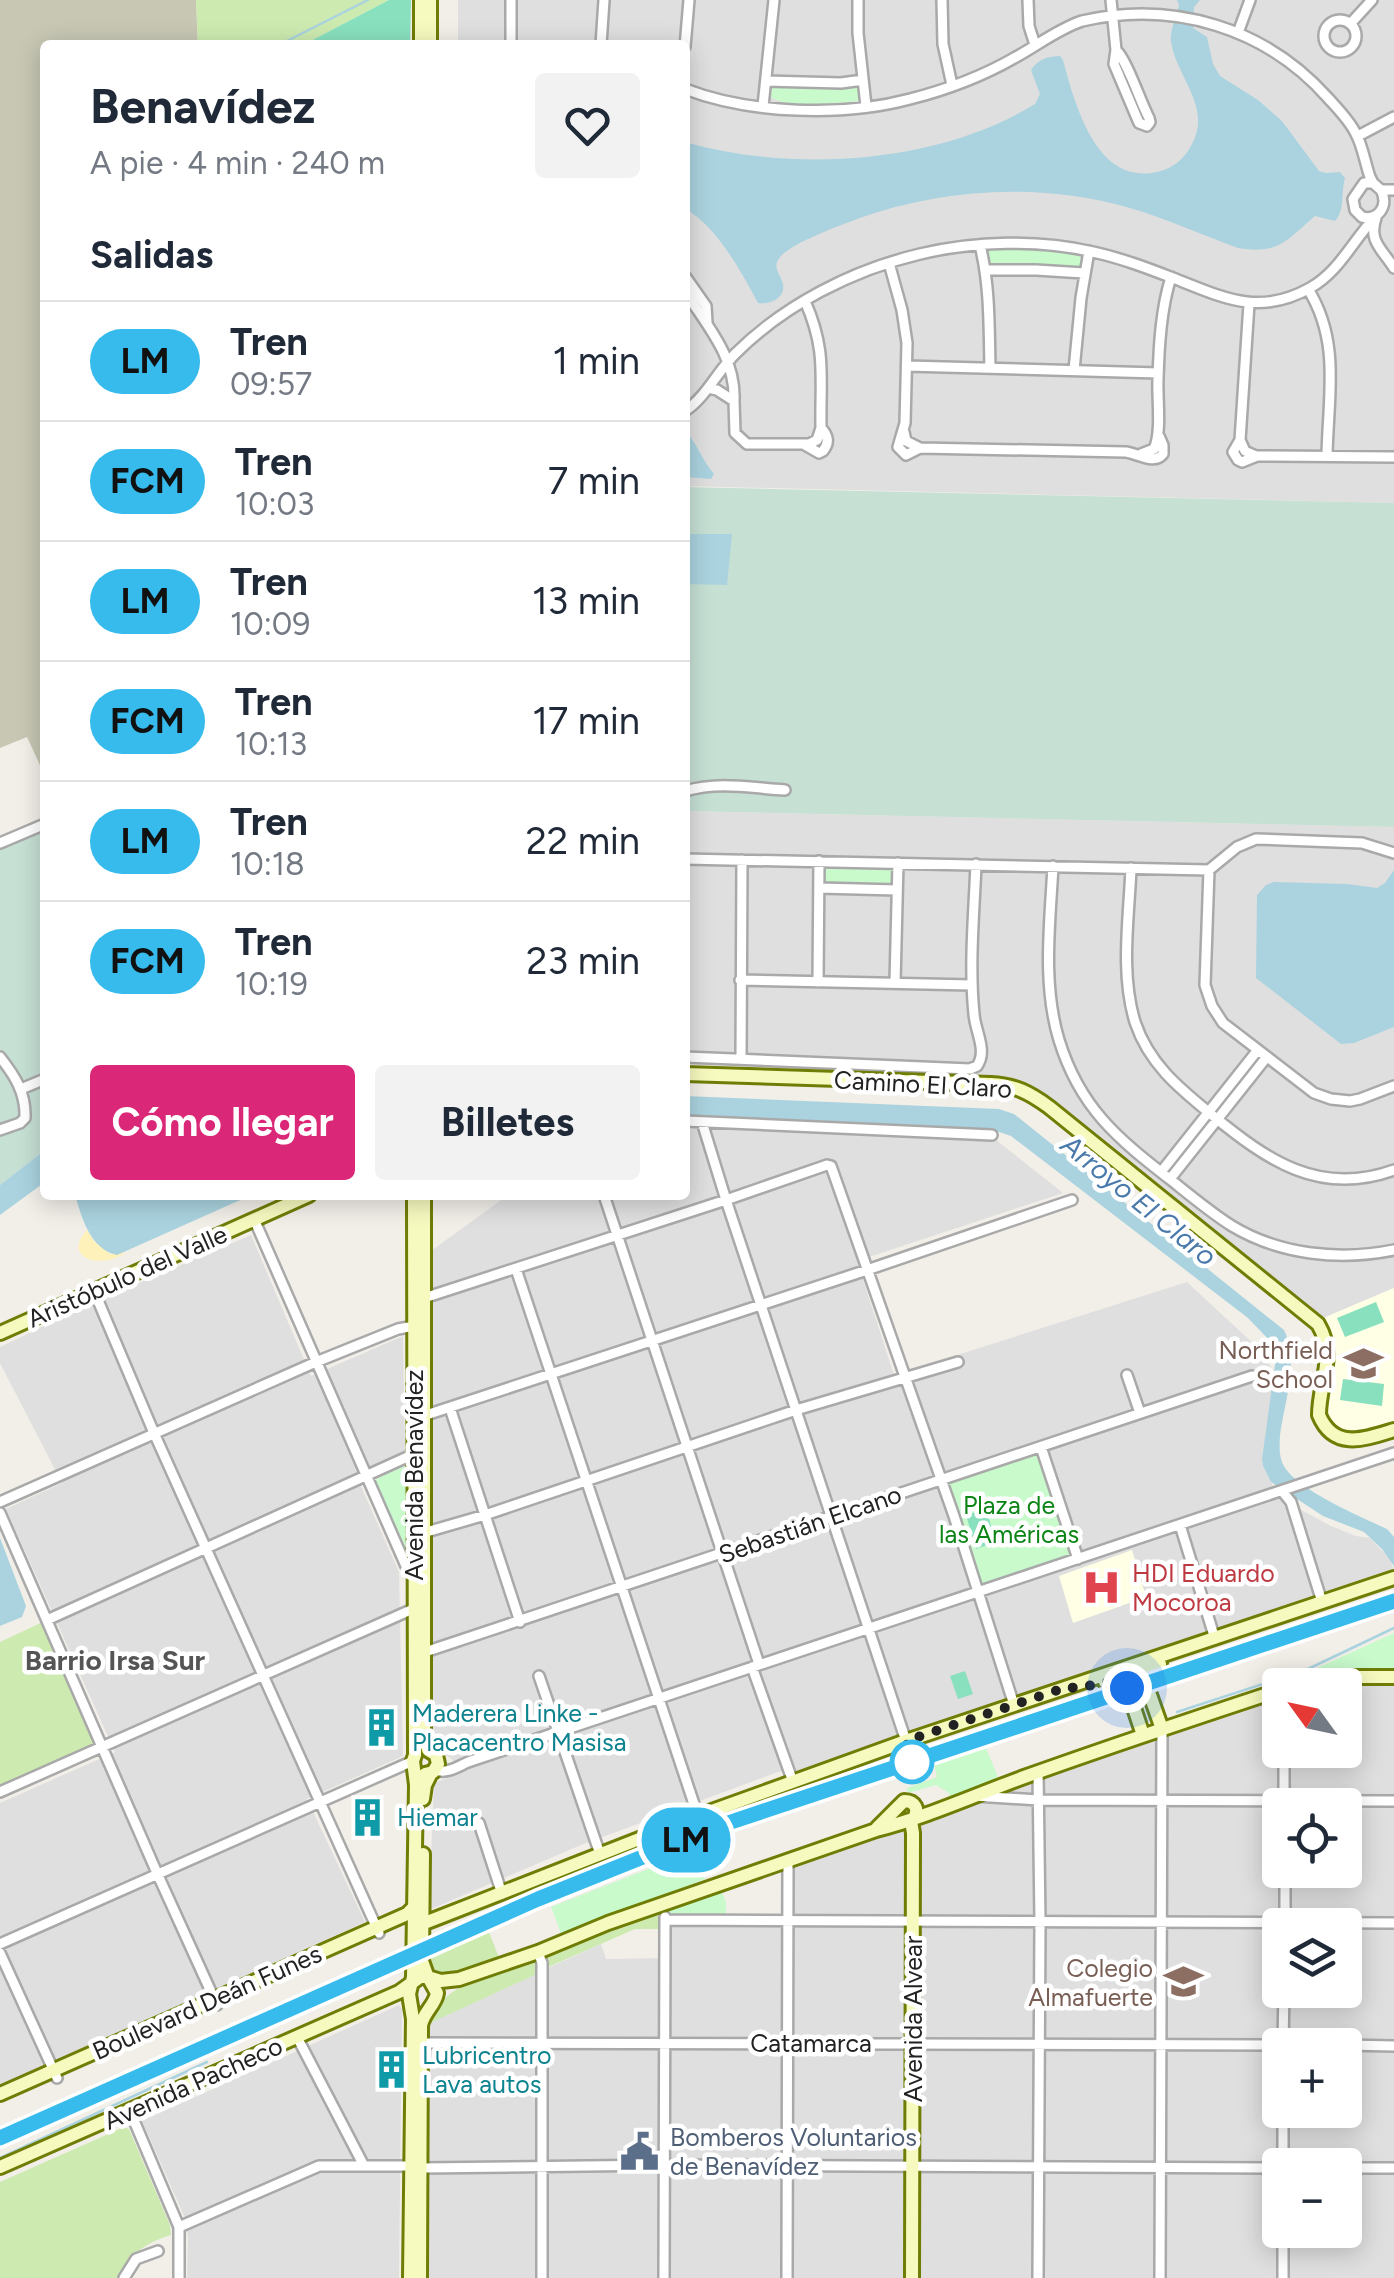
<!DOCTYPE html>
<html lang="es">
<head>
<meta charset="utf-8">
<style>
  :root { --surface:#fff; --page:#f2f2f3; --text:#1f2937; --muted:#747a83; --line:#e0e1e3; --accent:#db2777 }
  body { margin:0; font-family:Figtree,sans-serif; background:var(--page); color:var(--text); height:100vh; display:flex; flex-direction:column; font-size:38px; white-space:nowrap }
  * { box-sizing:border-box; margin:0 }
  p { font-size:32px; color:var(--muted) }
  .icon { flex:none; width:55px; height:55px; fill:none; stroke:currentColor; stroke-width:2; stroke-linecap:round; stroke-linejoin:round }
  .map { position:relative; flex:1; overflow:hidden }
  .details { position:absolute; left:40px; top:40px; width:650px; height:1160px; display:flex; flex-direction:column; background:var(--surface); border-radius:10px; box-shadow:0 5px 25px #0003 }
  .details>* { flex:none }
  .badge { padding:0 20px; border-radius:32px; font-size:35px; line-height:65px }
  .needle { width:65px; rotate:303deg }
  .buttons { position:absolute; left:1262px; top:1668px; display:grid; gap:20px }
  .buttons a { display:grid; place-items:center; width:100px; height:100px; border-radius:10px; background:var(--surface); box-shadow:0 5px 25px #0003; font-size:50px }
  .you { position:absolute; width:50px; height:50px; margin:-25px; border:8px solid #fff; border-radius:50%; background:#1a73e8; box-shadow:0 0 0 15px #1a73e833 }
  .map>.badge { position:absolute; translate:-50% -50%; box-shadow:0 0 0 5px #fff }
  h2 { padding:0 50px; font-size:38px; line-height:90px }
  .round { display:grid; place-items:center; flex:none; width:105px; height:105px; border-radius:10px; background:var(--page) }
  .overview { display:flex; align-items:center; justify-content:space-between; height:170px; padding:0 50px }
  h1 { font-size:48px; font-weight:700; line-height:75px }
  .cta { display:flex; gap:20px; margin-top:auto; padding:20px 50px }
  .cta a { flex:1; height:115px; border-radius:10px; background:var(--accent); color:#fff; font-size:40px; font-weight:700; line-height:115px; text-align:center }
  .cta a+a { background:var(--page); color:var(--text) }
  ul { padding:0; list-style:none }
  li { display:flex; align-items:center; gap:30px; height:120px; padding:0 50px; border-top:2px solid var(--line) }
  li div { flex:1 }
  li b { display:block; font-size:38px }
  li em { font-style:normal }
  li .badge { min-width:110px; font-weight:700; text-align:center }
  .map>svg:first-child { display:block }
</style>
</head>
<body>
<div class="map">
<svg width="1394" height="2278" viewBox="0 0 1394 2278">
  <rect width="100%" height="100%" fill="#f2efe9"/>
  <path fill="#e0dfdf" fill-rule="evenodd" d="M458 0H1394V503L685 486V45H458Z
    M685 811 1394 827V1288L1321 1319 1035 1089 1010 1077 685 1064Z
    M685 1126 944 1139H995L1063 1193 857 1261 894 1375 1187 1282 1258 1348 1275 1373 1262 1459 1263 1466 1279 1498 1331 1526 1356 1536 1370 1538 1390 1559 1394 1570 797 1771 778 1772 581 1845 429 1910 434 1783 459 1774 452 1759 446 1755 429 1732 431 1251 508 1195H685Z
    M251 1235 311 1376 403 1336 405 1452 355 1473 399 1572 403 1756 307 1799 365 1922 0 2085V1803L115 1752 6 1509 62 1483 0 1363V1347L92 1303Z
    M1329 1681 1394 1682V2278H427L428 2022 601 1944 606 1959 667 1958 669 1923 793 1927 794 1863 906 1828 1045 1775 1280 1699V1750H1345V1685H1318ZM1280 1805H1345V1870H1280ZM1280 1925H1345V1990H1280ZM1280 2045H1345V2110H1280ZM1280 2165H1345V2230H1280Z
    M399 2005 402 2009 399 2278H187L188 2237 185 2218 142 2121Z"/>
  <path fill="#ffffe5" d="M1394 1288V1421L1362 1431 1339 1430 1332 1424 1327 1411 1333 1355 1330 1334 1321 1319Z
    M1132 1550 1146 1597 1073 1623 1059 1576Z"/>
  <path fill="#c7c7b4" d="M0 0H196L198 45H45V776L27 737 0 748Z"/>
  <path fill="#cdebb0" d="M196 0H389L303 45H198Z
    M47 1620 101 1746 0 1792V1642Z
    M652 1913C661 1916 661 1920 660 1929H635L546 1968 545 1957 548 1952Z
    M489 1932 500 1960 455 1977 433 1974 426 1958Z
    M533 1962 540 1965 539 1973 430 2023 427 2021C449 1980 493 1975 533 1962Z
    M124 2127 129 2129 170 2225 171 2235C146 2243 130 2253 118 2278H0V2182Z"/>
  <path fill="#c6e0d4" d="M685 487 1394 503V827L685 811Z
    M45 830V1150L0 1185V850Z"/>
  <path fill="#fff1ba" d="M87 1230 94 1241 110 1254 125 1253C101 1270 61 1258 87 1230Z"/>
  <path fill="#c8facc" d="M776 86H858L861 88V97L858 101C836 103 787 110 769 96V91Z
    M1007 247 1075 252 1081 258V266L1076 268 992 265 987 257C989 247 998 248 1007 247Z
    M819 861 898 863 897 890 819 888Z
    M1038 1452 1072 1556 982 1586 946 1482Z
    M399 1466 406 1467 409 1474 406 1505 410 1515 409 1560 374 1481Z
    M1394 1633V1673L1318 1674 1317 1668Z
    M986 1748 1000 1782 952 1799 949 1797V1793L936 1785 908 1793 907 1788 937 1777 934 1764Z
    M694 1851 705 1879 562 1936 551 1907Z
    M721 1889 726 1903V1917L670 1916 668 1908Z"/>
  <path fill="#88e0be" d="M389 0H411L410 45H303Z
    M1376 1302 1384 1322 1345 1337 1337 1318Z
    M1343 1379 1384 1384 1382 1406 1340 1400Z
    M986 1509 996 1542 976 1549 966 1515Z
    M965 1671 973 1694 958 1699 950 1676Z"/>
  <path fill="#aad3df" d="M1177 0H1200L1194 7 1193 28 1207 37 1213 64 1220 76 1258 100 1282 121 1319 171 1326 173 1340 172 1345 178C1341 192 1345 211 1335 221L1315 216C1287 240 1279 255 1238 248 1202 235 1167 219 1130 208 1042 182 942 188 857 219 839 226 794 242 781 256 771 267 780 273 783 284 786 298 769 305 758 303 742 273 716 225 685 209V142C793 173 938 164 1035 104L1040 94 1031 70C1038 59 1048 56 1060 56L1063 60C1072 94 1087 149 1119 167 1133 175 1150 175 1164 170 1177 165 1186 156 1192 144 1212 107 1177 78 1171 42 1169 32 1177 16 1179 5Z
    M685 430C697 443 702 460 714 474L711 479 685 477Z
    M685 534H732L727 585 685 584Z
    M1394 870V1027L1354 1043 1341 1044 1256 978 1257 895 1266 885 1274 882 1347 884 1377 888 1385 883Z
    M685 1096 999 1109 1014 1114 1284 1330C1294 1351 1291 1369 1288 1391 1285 1412 1275 1442 1282 1462 1291 1488 1362 1517 1387 1529L1394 1537V1566L1382 1549 1364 1532 1323 1516 1271 1482 1263 1466 1262 1459 1276 1358 1273 1344 1248 1318 1011 1136 993 1130 685 1118Z
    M45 1150V1182L0 1215V1185Z
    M75 1195H258L238 1201 117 1255C90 1249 82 1218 75 1195Z
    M0 1538 26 1606 22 1617 0 1626Z"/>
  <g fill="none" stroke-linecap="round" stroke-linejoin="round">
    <path stroke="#aad3df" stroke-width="2.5" d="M279 45 368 0
      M1177 1712 1275 1680 1287 1679 1394 1628
      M0 2158 207 2062"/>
    <defs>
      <path id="street" d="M858 0V33L866 106
        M942 0 943 44 952 85
        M1028 0 1029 26 1035 45
        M1111 0 1116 50 1114 64 1139 123 1147 126 1150 122 1149 118C1140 101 1127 60 1116 50
        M1324 36a16 16 0 1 1 32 0a16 16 0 1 1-32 0Z
        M1351 23 1372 0
        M1239 30 1250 0
        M511 45V0
        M601 45 604 0
        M685 47 689 0
        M766 81 841 83 863 80
        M685 89C750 114 843 117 910 99 946 90 983 76 1016 57 1038 45 1058 29 1082 21 1174 0 1266 28 1328 98 1338 109 1350 121 1356 134 1363 147 1365 163 1370 177L1373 183
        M763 106 774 0
        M1358 136 1394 117
        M1381 190C1389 205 1379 221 1362 217L1355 210 1353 199 1364 183H1373L1381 190H1394
        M1376 218C1368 241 1382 249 1394 268
        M980 245C990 286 989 326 990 368
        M889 263 902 310 907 343 905 423 898 447 906 455 920 448
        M986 270H1036L1084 273
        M685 276 706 306 707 322
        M1308 289C1341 342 1328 396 1327 456
        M685 291C707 326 736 357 734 401L717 390 708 388
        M1249 304 1240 440 1245 451 1256 456
        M907 366 1158 373
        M1074 370 1081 298 1089 251
        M734 401 735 433 747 444H809L817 440 821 428
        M685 411C706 397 717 372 735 354 784 305 852 270 920 254 975 241 1038 239 1093 252 1121 258 1147 268 1173 278 1222 297 1258 317 1310 288 1340 271 1353 240 1376 216
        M904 432 906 441 920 448 1126 452C1139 454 1154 465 1163 454V445L1159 436
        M1240 440 1233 452 1238 460 1242 462 1257 456 1394 457
        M805 445 819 453 823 451C830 443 828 435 821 428 820 376 827 351 805 301
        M1141 454 1154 449C1162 432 1157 399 1158 379 1159 345 1161 309 1171 277
        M685 791C719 781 751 788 785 790
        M0 843 45 824
        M685 859 1209 870 1237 847 1256 839 1362 843 1394 853
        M1053 866C1050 923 1042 984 1059 1040 1080 1108 1117 1138 1171 1180 1191 1196 1210 1212 1232 1226 1280 1255 1340 1261 1394 1250
        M1131 868C1129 918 1120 973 1135 1022 1149 1064 1179 1088 1212 1115 1267 1160 1319 1197 1394 1170
        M1209 870 1205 985 1212 1006 1223 1023 1314 1093 1331 1099 1350 1101 1360 1099 1394 1086
        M819 888 897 890
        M740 980 972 985
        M818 982 819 861
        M895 982 898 863
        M0 1057C15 1076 26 1093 25 1118L20 1123 0 1130
        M685 1057 970 1069 977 1066C988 1051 975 1031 974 1014 969 965 974 914 976 864
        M741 1059 742 860
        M21 1089 45 1079
        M685 1121 992 1135
        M702 1122 726 1200 906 1741
        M1161 1172 1257 1051
        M1170 1179 1266 1058
        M604 1195 759 1664
        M254 1219 406 1566 414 1573
        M516 1269 698 1816
        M94 1291 154 1433 379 1933
        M424 1298 726 1200 827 1165 831 1166 954 1516 1014 1705
        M1127 1375 1140 1413
        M450 1408 520 1622
        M423 1416 867 1270 1072 1200
        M1041 1447 1078 1559
        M1282 1491 1291 1502 1322 1602
        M0 1502 316 1362 398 1329 414 1326
        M0 1513 157 1873 217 2005
        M1180 1525 1215 1639
        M423 1533 485 1515 796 1410 958 1362
        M47 1620 414 1454
        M425 1652 1252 1376
        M752 1667 793 1782
        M539 1676 600 1854
        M1284 1750V1802
        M435 1770C447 1774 457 1767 468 1762L1394 1453
        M1038 1772 1040 1922 1038 2278
        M0 1792 413 1609
        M975 1796 1038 1800 1394 1801
        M479 1823 502 1894
        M1285 1870V1925
        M666 1920 1394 1923
        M0 1944 413 1761
        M538 1952 542 1963V2278
        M0 1953 57 2078
        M297 2037 363 2164
        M421 2043 1321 2045
        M1283 2045 1284 1990
        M1345 2045 1394 2046
        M130 2111 179 2227V2278
        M1283 2165V2110
        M422 2168 665 2165 1280 2168
        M1345 2168H1394
        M179 2227 319 2166H412
        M1283 2230V2278
        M124 2278 136 2259 158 2251
        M664 2278 665 1917
        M787 2278 788 1860
        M1160 2278 1162 1729"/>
      <path id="secondary" d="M421 45V0
        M430 45V0
        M685 1074 991 1084C1015 1085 1030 1093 1049 1107L1318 1324C1337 1356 1319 1382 1319 1415 1334 1451 1365 1439 1394 1430
        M424 1195V1733L428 1750
        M0 1333 309 1195
        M1105 1682C1115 1679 1123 1676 1127 1688
        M1146 1682V1670L1160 1664
        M1294 1685 1322 1677H1394
        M1149 1692 1162 1729
        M1130 1696 1143 1735
        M425 1774 433 1772 438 1764 436 1755 428 1750
        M423 1799 425 1785 431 1773
        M911 1821 913 1833 912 2278
        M877 1828 904 1801C915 1801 920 1810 913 1819
        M422 1924 698 1816 906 1741 1394 1578
        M0 2094 407 1914 413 1908
        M0 2167 399 1992 420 1977H428L441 1981 459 1979 538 1952 608 1923 876 1830C927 1817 977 1794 1027 1776 1111 1746 1195 1718 1280 1690
        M410 2278 413 2019 409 1994 413 1977 416 1785 413 1761 415 1755 414 1195
        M420 2278 421 2026C423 2012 435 2006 437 1993L427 1975 422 1961 423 1854"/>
    </defs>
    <use href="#street" stroke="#a9a9a9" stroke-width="14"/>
    <use href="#secondary" stroke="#707d05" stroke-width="18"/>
    <use href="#street" stroke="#fff" stroke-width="9"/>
    <use href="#secondary" stroke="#f7fabf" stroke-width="12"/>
    <path stroke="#707070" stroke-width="2.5" stroke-dasharray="20 20" stroke-linecap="butt" d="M0 2138 539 1899 725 1824 1394 1601"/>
  </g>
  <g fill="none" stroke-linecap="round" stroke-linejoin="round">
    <defs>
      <path id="line" d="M0 2138 538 1899 725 1824 1394 1601"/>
    </defs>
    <use href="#line" stroke="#fff" stroke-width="22"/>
    <use href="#line" stroke="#37bbed" stroke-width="15"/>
    <path stroke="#222" stroke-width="10" stroke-dasharray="0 18" d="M912 1762 906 1741 1070 1686 1075 1689 1119 1679 1124 1681 1127 1688"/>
  </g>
  <defs>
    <symbol id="school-bare" viewBox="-9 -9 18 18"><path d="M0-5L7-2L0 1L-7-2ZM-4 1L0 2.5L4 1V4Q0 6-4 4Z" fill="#8d6e63" stroke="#fff" stroke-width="2.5" paint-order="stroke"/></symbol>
    <symbol id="hospital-bare" viewBox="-9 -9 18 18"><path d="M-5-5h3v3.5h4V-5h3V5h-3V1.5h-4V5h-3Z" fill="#e0444e" stroke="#fff" stroke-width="2.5" paint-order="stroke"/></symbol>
    <symbol id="building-bare" viewBox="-9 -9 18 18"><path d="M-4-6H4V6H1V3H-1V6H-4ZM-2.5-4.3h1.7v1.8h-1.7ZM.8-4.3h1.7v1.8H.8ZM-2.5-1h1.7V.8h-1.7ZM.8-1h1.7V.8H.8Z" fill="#0f9aa8" stroke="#fff" stroke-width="2.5" paint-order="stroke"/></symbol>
    <symbol id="civic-bare" viewBox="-9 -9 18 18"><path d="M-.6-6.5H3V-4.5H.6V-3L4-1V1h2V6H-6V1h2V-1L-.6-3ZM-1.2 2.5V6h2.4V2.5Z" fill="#5c6f8a" stroke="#fff" stroke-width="2.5" paint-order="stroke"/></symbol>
  </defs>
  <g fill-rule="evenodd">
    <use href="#school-bare" x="1336" y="1336" width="55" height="55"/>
    <use href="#hospital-bare" x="1074" y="1560" width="55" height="55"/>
    <use href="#building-bare" x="354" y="1700" width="55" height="55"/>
    <use href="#building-bare" x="340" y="1790" width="55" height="55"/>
    <use href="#school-bare" x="1156" y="1954" width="55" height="55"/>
    <use href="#building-bare" x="364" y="2042" width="55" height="55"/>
    <use href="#civic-bare" x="612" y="2124" width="55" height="55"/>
  </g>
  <circle fill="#fff" stroke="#37bbed" stroke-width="5" cx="912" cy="1762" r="20"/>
  <g text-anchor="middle" stroke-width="9" stroke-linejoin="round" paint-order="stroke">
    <g font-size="25" fill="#222" stroke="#fff">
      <text transform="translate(923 1084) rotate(3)" y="9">Camino El Claro</text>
      <text transform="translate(127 1276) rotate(-24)" y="9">Aristóbulo del Valle</text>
      <text transform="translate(414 1475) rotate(-90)" y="9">Avenida Benavídez</text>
      <text transform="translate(810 1524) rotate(-19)" y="9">Sebastián Elcano</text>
      <text transform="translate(207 2002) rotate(-24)" y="9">Boulevard Deán Funes</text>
      <text transform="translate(913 2019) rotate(-90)" y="9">Avenida Alvear</text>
      <text x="811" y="2052">Catamarca</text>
      <text transform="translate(193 2083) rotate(-24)" y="9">Avenida Pacheco</text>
    </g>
    <g font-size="25" fill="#785e54" stroke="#fff" text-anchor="end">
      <text x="1333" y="1359">Northfield<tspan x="1333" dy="29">School</tspan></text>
      <text x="1153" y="1977">Colegio<tspan x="1153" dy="29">Almafuerte</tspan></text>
    </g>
    <g font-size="25" fill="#0c8416" stroke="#fff">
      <text x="1009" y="1514">Plaza de<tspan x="1009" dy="29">las Américas</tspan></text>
    </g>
    <g font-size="25" fill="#be3a42" stroke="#fff" text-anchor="start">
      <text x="1132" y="1582">HDI Eduardo<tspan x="1132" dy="29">Mocoroa</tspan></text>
    </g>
    <g font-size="25" fill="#0d838f" stroke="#fff" text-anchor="start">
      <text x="412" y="1722">Maderera Linke -<tspan x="412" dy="29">Placacentro Masisa</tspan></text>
      <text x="397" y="1826">Hiemar</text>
      <text x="422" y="2064">Lubricentro<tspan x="422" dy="29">Lava autos</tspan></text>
    </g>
    <g font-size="25" fill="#4e5e75" stroke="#fff" text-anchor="start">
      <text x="670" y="2146">Bomberos Voluntarios<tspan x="670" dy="29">de Benavídez</tspan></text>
    </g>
    <g font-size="28" font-style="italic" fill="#4a7aab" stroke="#fff">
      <text transform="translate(1139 1200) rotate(39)" y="10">Arroyo El Claro</text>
    </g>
    <g font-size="28" font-weight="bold" fill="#555" stroke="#fff">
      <text x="115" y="1670">Barrio Irsa Sur</text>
    </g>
  </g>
</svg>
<div class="buttons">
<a><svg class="needle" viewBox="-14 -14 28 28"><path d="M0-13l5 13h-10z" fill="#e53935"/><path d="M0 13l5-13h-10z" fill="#747a83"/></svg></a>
<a><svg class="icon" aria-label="locate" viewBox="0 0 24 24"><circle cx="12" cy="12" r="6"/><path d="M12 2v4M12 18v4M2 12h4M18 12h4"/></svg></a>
<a><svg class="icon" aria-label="layers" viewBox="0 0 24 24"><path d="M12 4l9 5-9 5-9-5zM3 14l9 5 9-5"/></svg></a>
<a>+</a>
<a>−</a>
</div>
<div class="you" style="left:1127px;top:1688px"></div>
<b class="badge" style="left:686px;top:1840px;background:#37bbed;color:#111">LM</b>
<section class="details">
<div class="overview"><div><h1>Benavídez</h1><p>A pie · 4 min · 240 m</p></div><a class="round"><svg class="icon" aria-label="heart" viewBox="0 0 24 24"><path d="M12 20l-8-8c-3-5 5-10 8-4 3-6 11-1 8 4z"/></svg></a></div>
<h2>Salidas</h2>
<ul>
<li><span class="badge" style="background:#37bbed;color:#111">LM</span><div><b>Tren</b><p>09:57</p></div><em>1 min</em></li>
<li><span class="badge" style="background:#37bbed;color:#111">FCM</span><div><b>Tren</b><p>10:03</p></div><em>7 min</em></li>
<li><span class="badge" style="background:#37bbed;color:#111">LM</span><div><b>Tren</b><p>10:09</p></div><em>13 min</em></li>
<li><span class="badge" style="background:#37bbed;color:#111">FCM</span><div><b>Tren</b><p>10:13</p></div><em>17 min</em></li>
<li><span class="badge" style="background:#37bbed;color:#111">LM</span><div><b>Tren</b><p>10:18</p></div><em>22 min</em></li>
<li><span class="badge" style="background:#37bbed;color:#111">FCM</span><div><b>Tren</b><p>10:19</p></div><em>23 min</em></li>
</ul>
<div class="cta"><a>Cómo llegar</a><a>Billetes</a></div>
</section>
</div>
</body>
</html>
